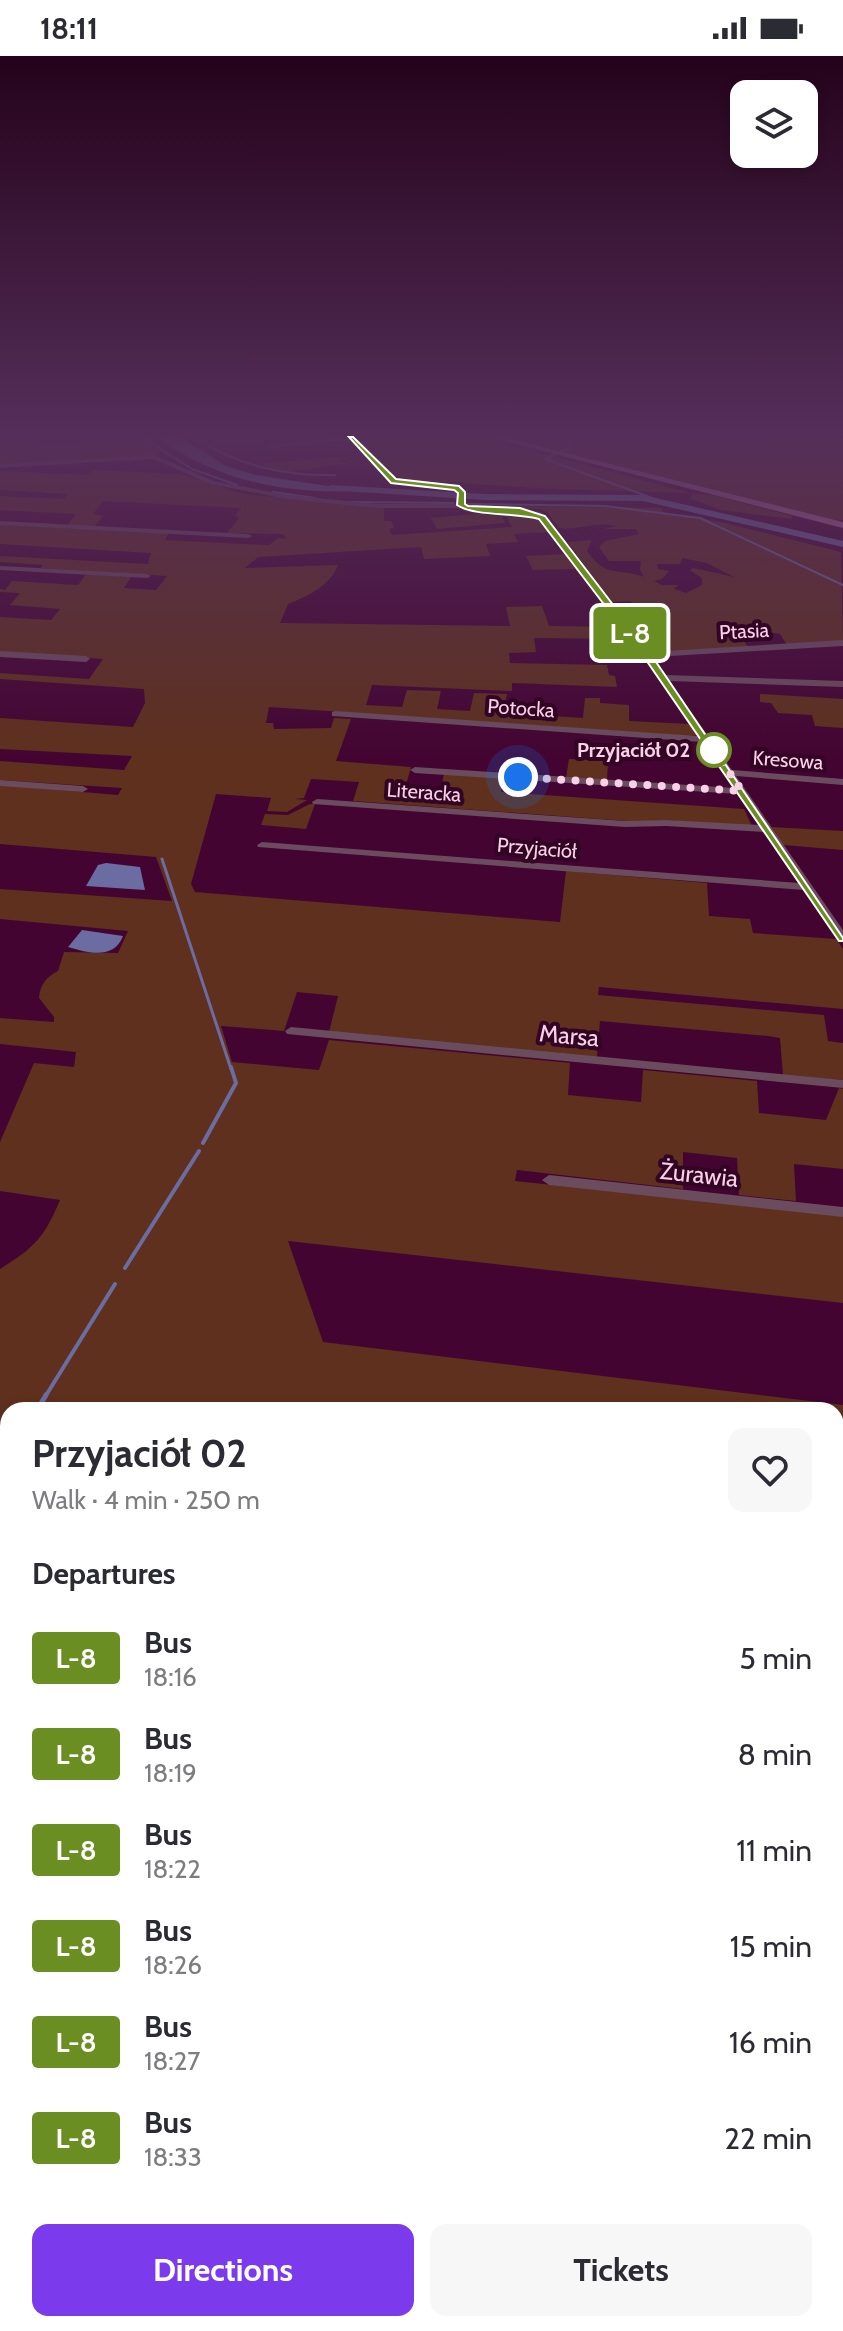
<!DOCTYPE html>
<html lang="en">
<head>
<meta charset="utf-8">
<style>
  :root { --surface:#fff; --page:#f7f7f7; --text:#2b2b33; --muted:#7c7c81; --accent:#7c3aed }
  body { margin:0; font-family:Cabin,sans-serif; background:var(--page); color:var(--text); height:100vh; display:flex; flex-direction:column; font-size:30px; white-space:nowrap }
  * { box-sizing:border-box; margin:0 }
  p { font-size:26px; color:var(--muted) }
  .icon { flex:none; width:44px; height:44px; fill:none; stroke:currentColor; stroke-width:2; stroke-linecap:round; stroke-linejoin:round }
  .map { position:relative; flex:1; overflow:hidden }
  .sheet { position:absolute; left:0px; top:1346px; width:844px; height:930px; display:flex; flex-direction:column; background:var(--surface); border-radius:24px 24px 0 0; box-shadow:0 4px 12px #0003 }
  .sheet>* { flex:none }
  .badge { padding:0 16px; border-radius:6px; font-size:28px; line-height:52px }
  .buttons { position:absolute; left:730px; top:24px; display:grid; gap:16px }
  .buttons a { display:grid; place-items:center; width:88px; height:88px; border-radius:16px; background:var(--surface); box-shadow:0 4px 12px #0003; font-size:40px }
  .you { position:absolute; width:40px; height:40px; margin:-20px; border:6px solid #fff; border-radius:50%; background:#1a73e8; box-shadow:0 0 0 12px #1a73e833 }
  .map>.badge { position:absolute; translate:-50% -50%; box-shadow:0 0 0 4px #fff }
  h2 { padding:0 32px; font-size:30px; line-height:72px }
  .round { display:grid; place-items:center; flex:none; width:84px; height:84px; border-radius:16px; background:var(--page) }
  .overview { display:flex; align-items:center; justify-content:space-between; height:136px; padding:0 32px }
  h1 { font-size:38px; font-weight:700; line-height:60px }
  .button { display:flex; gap:16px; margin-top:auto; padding:16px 32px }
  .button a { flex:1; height:92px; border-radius:16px; background:var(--accent); color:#fff; font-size:32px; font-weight:700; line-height:92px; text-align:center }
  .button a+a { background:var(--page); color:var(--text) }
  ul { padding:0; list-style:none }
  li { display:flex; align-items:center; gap:24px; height:96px; padding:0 32px }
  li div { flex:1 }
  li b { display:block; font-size:30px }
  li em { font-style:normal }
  li .badge { min-width:88px; font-weight:700; text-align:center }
  .status { display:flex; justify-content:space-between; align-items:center; height:56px; padding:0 40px; background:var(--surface); direction:ltr }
  .status svg { height:22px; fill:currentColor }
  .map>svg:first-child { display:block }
</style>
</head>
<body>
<div class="status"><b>18:11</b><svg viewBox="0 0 49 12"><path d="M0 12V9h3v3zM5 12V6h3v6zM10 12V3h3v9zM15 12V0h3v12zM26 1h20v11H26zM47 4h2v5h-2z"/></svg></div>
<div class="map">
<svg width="843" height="2275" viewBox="0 0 843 2275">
  <rect width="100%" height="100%" fill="#430431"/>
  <path fill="#5e301d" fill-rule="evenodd" d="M11 382H36L32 387 79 389 86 382H159L150 388 160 400 0 409V385Z
    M358 382H486L690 437 553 433 412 424 393 419Z
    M509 382H843V464L829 463Z
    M332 402H346L339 404 341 406 361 405 284 417 262 410 263 407Z
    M93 414 180 418 244 438 384 451V465H391L394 472 389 473 392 479 512 471 505 457 507 456 536 460 551 476 514 478 518 486 486 488 490 500 424 503 421 491 258 501 245 512 338 509C330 530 308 540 288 548L280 567 510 570 506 551 542 550 549 570 619 571 628 583 534 582 536 596 509 597 510 607 607 609 609 619 615 620 617 631 512 627V635L372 629 366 649 402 651 407 634 441 635 437 653 470 655 474 637 507 638 503 657 583 662 585 642H600V647L629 649V665L690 668 698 679 686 680 269 651 266 667H273L274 673 331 672 334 662 351 663 336 705 411 711 406 729 441 732 444 718 503 722 501 736 744 753 752 770 661 764 641 766 353 745 359 726 311 723 304 742 295 743 307 744 287 756 267 755 271 742 216 738 191 828 195 836 560 866 566 815 707 827 709 860 750 863 753 877 836 883 843 893V953L599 931 598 939 824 959 828 985 843 987V1024L783 1019 780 982 768 980 600 965 597 1001 329 976 338 940 297 936 284 975 221 970 232 1006 319 1014 329 984 570 1007 568 1039 641 1046 643 1014 757 1025 759 1057 826 1064 839 1032 843 1033V1113L794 1108 796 1145 739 1139 737 1102 683 1096V1133L517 1114 515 1125 843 1160V1247L288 1185 323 1286 843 1349V1521L836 1520V1354H8V1551L0 1550V1213C35 1191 44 1182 60 1144L0 1135V1086L34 1007 74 1011 76 996 0 988V962L54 966V961L39 942C40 929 46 921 58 915L64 896 118 897 128 875 0 863V833L172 845 156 801 0 788V729L118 739 122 732 0 724V705L124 714 132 700 0 693V662L133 671 145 647 144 633 0 623V617L89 623 103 603 0 596V561L51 564 60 553 10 549 20 537 0 536V533L5 534 12 525 78 529 86 518 131 521 124 532 156 534 167 520 41 512 43 509 0 506V500L148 508 151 497 0 488V469L169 477 165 484 269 489 278 482 286 483 283 478 227 477 239 462 235 460 241 452 103 445 93 458 103 460 94 471 68 469 76 458 0 454V440L64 443 68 438 0 434V415L88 419Z
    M693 438 712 439 792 460 791 463 721 454 689 442Z
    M479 450 661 452 664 457 721 466 841 496 843 586 787 589 780 578 758 574 737 575 748 591 650 596 638 580 643 579 637 569 639 563 646 562 643 557 659 555 636 550 630 545 610 546 568 486 592 484 587 495C606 523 618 511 644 521L640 514 641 505H609L599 491 605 485 639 478 636 473H604L616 470C593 465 582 475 559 472L546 455 540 453ZM682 502 707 507 734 521 693 512 690 514 702 522V529L686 537 674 533 678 529H662L654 525 662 523 669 515 658 513 657 508H680Z
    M452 454 494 455 500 457 505 467 437 473 431 462 487 457Z
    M568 498 579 513 533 514 526 500Z
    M760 638 843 643V672L815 670 812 659 778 657 771 647 760 646Z
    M569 703 608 705 607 725 566 722Z
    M310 748H315L306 773 261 769 265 758 288 759Z
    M772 771 843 775V794L783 789Z
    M0 1571 8 1572V1667L0 1666Z
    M836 1697 843 1698V2275H572L571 2268H836V2146H840L836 2053Z
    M0 1792 8 1794V2001L0 2000Z"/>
  <path fill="#6b6ca1" d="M159 382H181L228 411 256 419 360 435C288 438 218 426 159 382Z
    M106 807 140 811 145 834 86 830 98 809Z
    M82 874 123 880C114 904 88 897 68 891Z"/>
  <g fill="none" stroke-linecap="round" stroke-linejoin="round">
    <path stroke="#6b6ca1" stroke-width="2" d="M143 382 192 413 237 429
      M195 382C240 410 282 420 335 419
      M568 382 570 391 545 403 655 443
      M273 436 315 442
      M352 446 454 447
      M468 448 605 450 700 462 843 529"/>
    <path stroke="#6b6ca1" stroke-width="3" d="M162 803 231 1013"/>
    <path stroke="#6b6ca1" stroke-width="4" d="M203 1087 236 1027 231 1011
      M125 1212 199 1095
      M45 1341 115 1228"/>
    <path stroke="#6b6ca1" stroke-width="5" d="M37 1354 46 1339
      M0 1414 8 1401"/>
    <path fill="#6b6ca1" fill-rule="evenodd" d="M331 429 486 438 643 439 843 485V491L643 445 486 444 327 434 326 432Z"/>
    <path fill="#6a4c5e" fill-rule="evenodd" d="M330 382H355L396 423 459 431 464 436 465 448 541 456 649 596 843 584V590L653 601 666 619 843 625V631L669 625 732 714 843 723V729L736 720 843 874V885L839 884 804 834 258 791 257 789 262 786 799 827 764 776 666 770 625 771 313 748 312 746 317 743 625 765 666 764 760 769 738 738 415 717 410 714 415 711 734 732 702 686 332 660V656L335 655 698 680 644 601 536 460 462 452H377L287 443 210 428 153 403 0 412V408L154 399 214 425 287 439 377 448H458V436L455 434 392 426 349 384 271 392 268 390Z
      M0 465 248 478 252 480 248 482 0 469Z
      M0 510 147 518 151 520 147 522 0 514Z
      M0 595 86 600 90 603 86 606 0 601Z
      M0 724 83 730 88 733 83 736 0 730Z
      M291 971 843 1024V1032L287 978 285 975Z
      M549 1119 843 1151V1161L549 1129 542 1124Z
      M0 1550 8 1552V1570L0 1568Z
      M836 1675 843 1676V1696L836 1695Z
      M552 2268H578L580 2275H554Z"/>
    <path fill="#ae7397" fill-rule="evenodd" d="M492 382H507L843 466V472Z"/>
  </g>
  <linearGradient id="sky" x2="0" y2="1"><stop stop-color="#25021b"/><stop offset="0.54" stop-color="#552f5a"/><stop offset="1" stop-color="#552f5a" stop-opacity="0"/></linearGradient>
  <rect width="843" height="701" fill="url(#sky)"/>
  <path fill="#6b8e23" stroke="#fff" stroke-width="2" d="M349 381H353L396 423 459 430 465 436V448L468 450 520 452 545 460 650 597 843 882V885H839L644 601 539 463C516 456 475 461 457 449L458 437 454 434 391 427Z"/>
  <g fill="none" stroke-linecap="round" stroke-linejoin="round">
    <path stroke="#f8d1e7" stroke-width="8" stroke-dasharray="0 14.4" d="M518 721 742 735 714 694"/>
  </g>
  <circle fill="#fff" stroke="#6b8e23" stroke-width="4" cx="714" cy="694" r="16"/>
  <g text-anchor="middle" stroke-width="8" stroke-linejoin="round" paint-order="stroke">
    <g font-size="20" fill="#f8d1e7" stroke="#330525">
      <text transform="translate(744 575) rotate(-3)" y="7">Ptasia</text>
      <text transform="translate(521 652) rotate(4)" y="7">Potocka</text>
      <text transform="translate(788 704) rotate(4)" y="7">Kresowa</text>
      <text transform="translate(424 736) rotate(4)" y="7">Literacka</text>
      <text transform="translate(537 792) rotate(5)" y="7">Przyjaciół</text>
    </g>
    <g font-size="20" font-weight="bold" fill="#f8d1e7" stroke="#330525" text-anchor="end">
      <text x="690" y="701">Przyjaciół 02</text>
    </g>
    <g font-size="24" fill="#f8d1e7" stroke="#330525">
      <text transform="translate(569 980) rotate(5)" y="8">Marsa</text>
      <text transform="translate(699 1119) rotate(6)" y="8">Żurawia</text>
    </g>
  </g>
</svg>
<div class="buttons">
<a><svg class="icon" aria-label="layers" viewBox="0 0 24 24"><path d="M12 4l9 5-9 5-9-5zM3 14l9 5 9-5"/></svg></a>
</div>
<div class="you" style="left:518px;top:721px"></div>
<b class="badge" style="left:630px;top:577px;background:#6b8e23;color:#fff">L-8</b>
<section class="sheet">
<div class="overview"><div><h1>Przyjaciół 02</h1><p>Walk · 4 min · 250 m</p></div><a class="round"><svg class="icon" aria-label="heart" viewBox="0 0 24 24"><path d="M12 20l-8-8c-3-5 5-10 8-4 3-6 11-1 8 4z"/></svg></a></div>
<h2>Departures</h2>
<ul>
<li><span class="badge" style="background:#6b8e23;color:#fff">L-8</span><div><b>Bus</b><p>18:16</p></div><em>5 min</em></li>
<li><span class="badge" style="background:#6b8e23;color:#fff">L-8</span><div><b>Bus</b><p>18:19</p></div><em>8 min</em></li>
<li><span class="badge" style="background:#6b8e23;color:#fff">L-8</span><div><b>Bus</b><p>18:22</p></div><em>11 min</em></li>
<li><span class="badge" style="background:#6b8e23;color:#fff">L-8</span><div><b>Bus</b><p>18:26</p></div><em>15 min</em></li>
<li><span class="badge" style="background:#6b8e23;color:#fff">L-8</span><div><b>Bus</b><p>18:27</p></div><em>16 min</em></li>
<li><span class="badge" style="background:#6b8e23;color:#fff">L-8</span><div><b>Bus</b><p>18:33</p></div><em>22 min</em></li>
</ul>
<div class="button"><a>Directions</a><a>Tickets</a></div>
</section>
</div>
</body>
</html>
